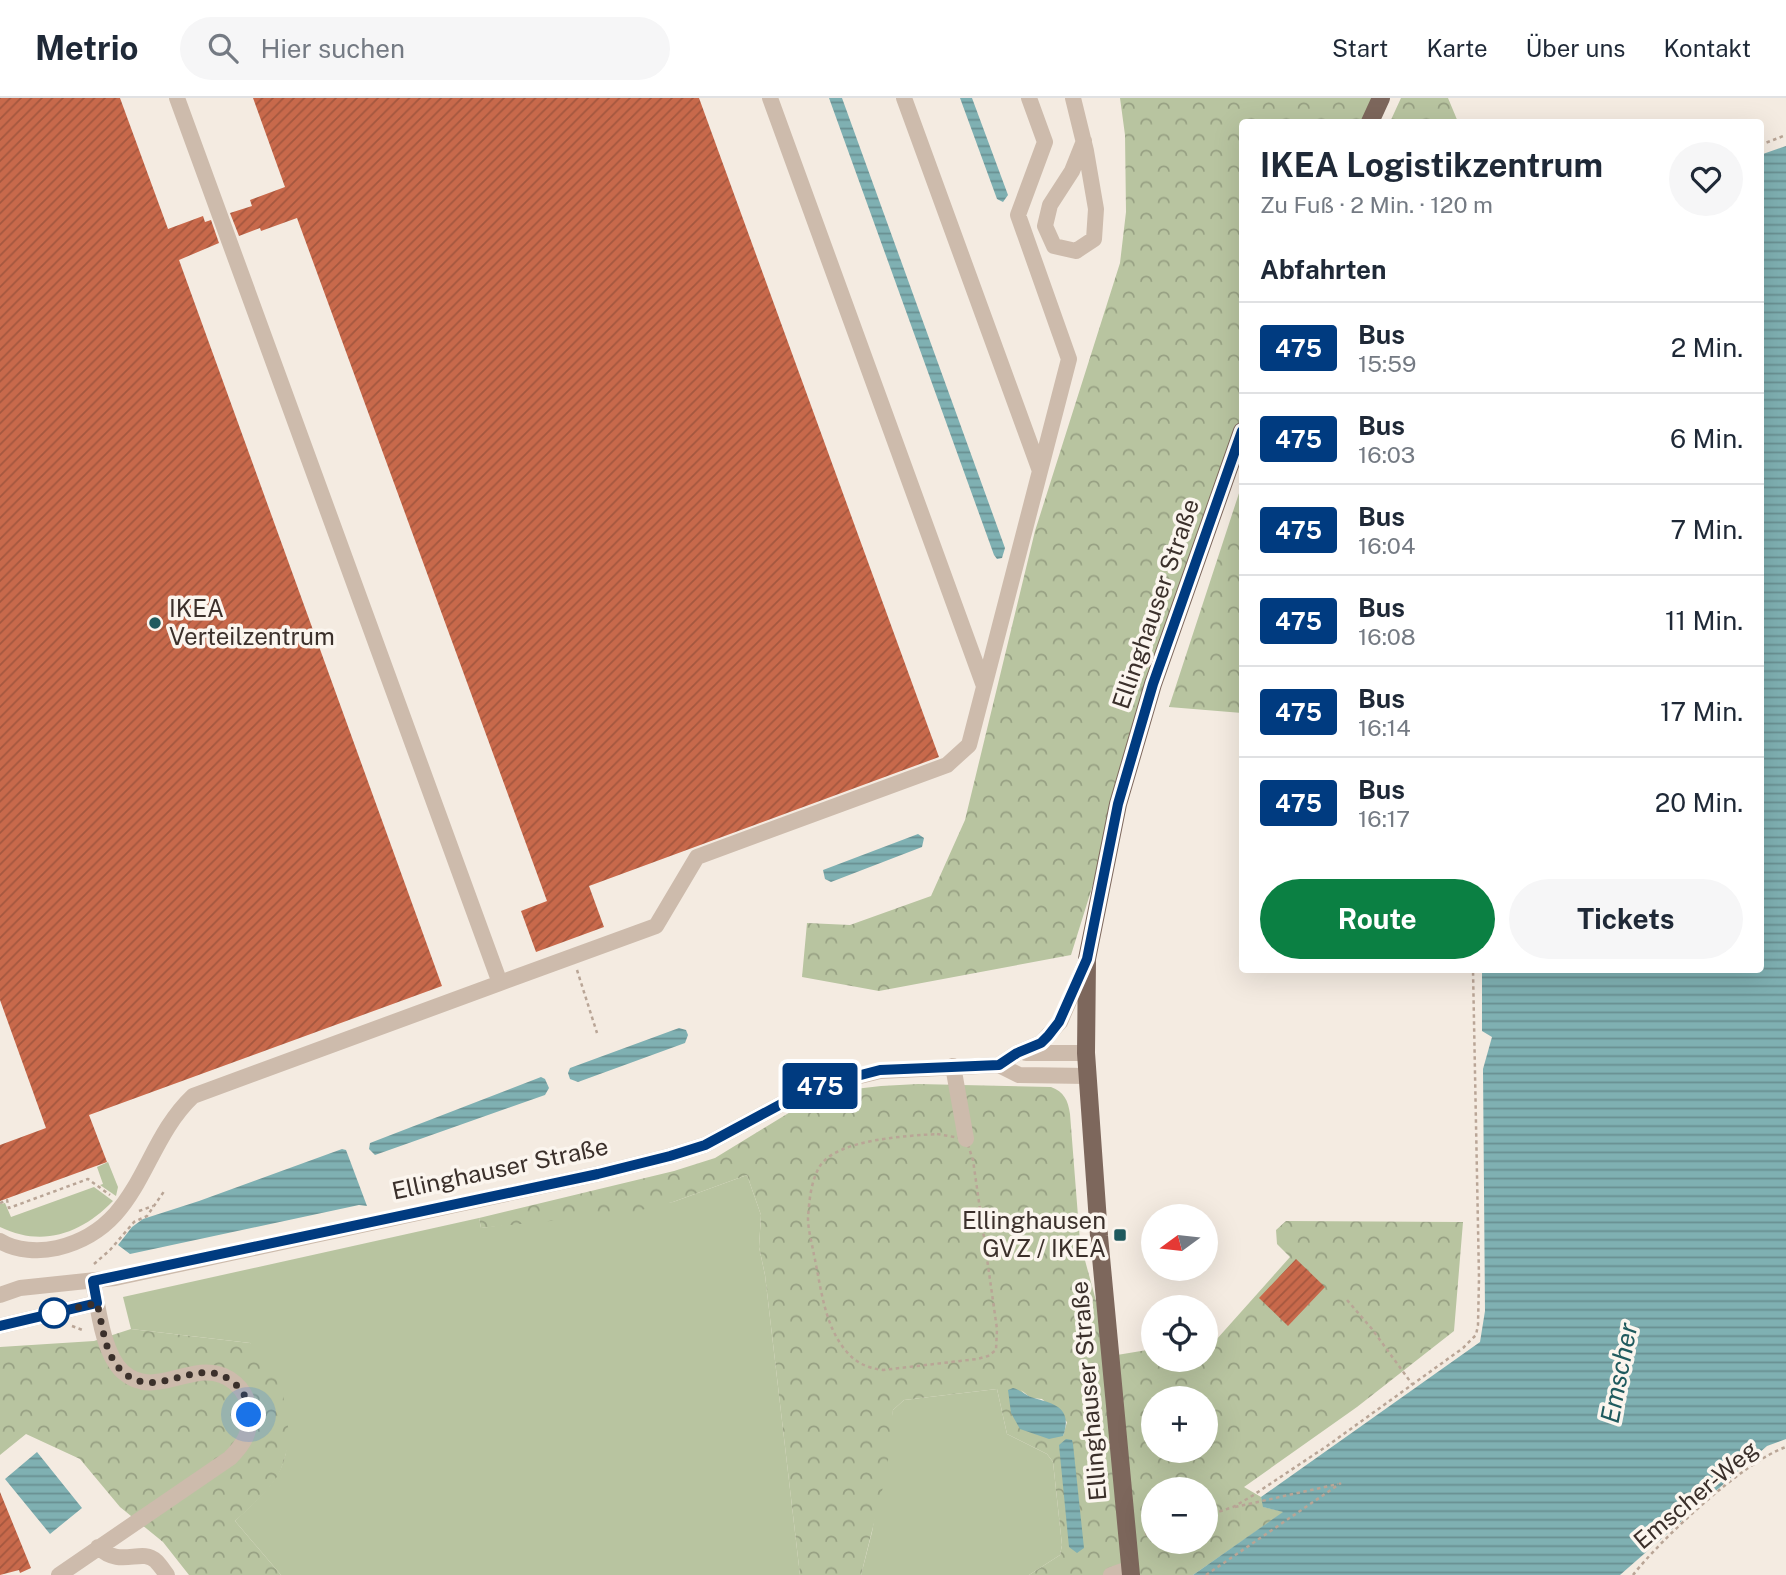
<!DOCTYPE html>
<html lang="de">
<head>
<meta charset="utf-8">
<style>
  :root { --surface:#fff; --page:#f6f6f7; --text:#1f2937; --muted:#747a83; --line:#e0e1e3; --accent:#0b8043 }
  body { margin:0; font-family:"Public Sans",sans-serif; background:var(--page); color:var(--text); height:100vh; display:flex; flex-direction:column; font-size:26px; white-space:nowrap }
  * { box-sizing:border-box; margin:0 }
  p { font-size:23px; color:var(--muted) }
  .icon { flex:none; width:38px; height:38px; fill:none; stroke:currentColor; stroke-width:2; stroke-linecap:round; stroke-linejoin:round }
  .map { position:relative; flex:1; overflow:hidden }
  .side { position:absolute; left:1239px; top:21px; width:525px; height:854px; display:flex; flex-direction:column; background:var(--surface); border-radius:7px; box-shadow:0 7px 28px #0002 }
  .side>* { flex:none }
  .badge { padding:0 14px; border-radius:5px; font-size:24px; line-height:46px }
  .needle { width:46px; rotate:255deg }
  .fabs { position:absolute; left:1141px; top:1106px; display:grid; gap:14px }
  .fabs a { display:grid; place-items:center; width:77px; height:77px; border-radius:50%; background:var(--surface); box-shadow:0 7px 28px #0002; font-size:35px }
  .you { position:absolute; width:35px; height:35px; margin:-18px; border:5px solid #fff; border-radius:50%; background:#1a73e8; box-shadow:0 0 0 10px #1a73e833 }
  .map>.badge { position:absolute; translate:-50% -50%; box-shadow:0 0 0 4px #fff }
  h2 { padding:0 21px; font-size:26px; line-height:63px }
  .round { display:grid; place-items:center; flex:none; width:74px; height:74px; border-radius:37px; background:var(--page) }
  .summary { display:flex; align-items:center; justify-content:space-between; height:119px; padding:0 21px }
  h1 { font-size:33px; font-weight:700; line-height:52px }
  .cta { display:flex; gap:14px; margin-top:auto; padding:14px 21px }
  .cta a { flex:1; height:80px; border-radius:42px; background:var(--accent); color:#fff; font-size:28px; font-weight:700; line-height:80px; text-align:center }
  .cta a+a { background:var(--page); color:var(--text) }
  ul { padding:0; list-style:none }
  li { display:flex; align-items:center; gap:21px; height:91px; padding:0 21px; border-top:2px solid var(--line) }
  li div { flex:1 }
  li b { display:block; font-size:26px }
  li em { font-style:normal }
  li .badge { min-width:77px; font-weight:700; text-align:center }
  header { display:flex; align-items:center; gap:42px; box-sizing:border-box; height:98px; padding:0 35px; background:var(--surface); border-bottom:2px solid var(--line) }
  header strong { font-size:33px }
  nav { display:flex; gap:38px; margin-inline-start:auto; font-size:24px }
  .search { width:490px; height:63px; background:var(--page); display:flex; align-items:center; gap:18px; box-sizing:border-box; padding:0 24px; border-radius:38px; color:var(--muted); font-size:26px }
  .map>svg:first-child { display:block }
</style>
</head>
<body>
<header>
<strong>Metrio</strong>
<div class="search"><svg class="icon" aria-label="search" viewBox="0 0 24 24"><circle cx="10" cy="10" r="6"/><path d="M15 15l6 6"/></svg>Hier suchen</div>
<nav><a>Start</a><a>Karte</a><a>Über uns</a><a>Kontakt</a></nav>
</header>
<div class="map">
<svg width="1786" height="1477" viewBox="0 0 1786 1477">
  <defs>
    <pattern id="forest-crowns" width="20" height="18" patternUnits="userSpaceOnUse" patternTransform="scale(1.75)"><rect width="20" height="18" fill="#b8c4a0"/><path d="M2 6a3 3 0 1 1 6 0M12 15a3 3 0 1 1 6 0" fill="none" stroke="#97a083"/></pattern>
    <pattern id="water-rules" width="6" height="5" patternUnits="userSpaceOnUse" patternTransform="scale(1.75)"><rect width="6" height="5" fill="#7fb0b2"/><path d="M0 2.5h6" fill="none" stroke="#699091"/></pattern>
    <pattern id="building-hatch" width="6" height="6" patternUnits="userSpaceOnUse" patternTransform="scale(1.75)"><rect width="6" height="6" fill="#c8694b"/><path d="M-1 1l2-2M0 6l6-6M5 7l2-2" fill="none" stroke="#a4573f"/></pattern>
  </defs>
  <rect width="100%" height="100%" fill="#f4ebe1"/>
  <path fill="#b8c4a0" d="M108 1064 118 1089 116 1098 100 1087 103 1086 97 1069Z
    M747 1077 761 1117 759 1149 765 1177 800 1477H281L235 1423C255 1404 281 1383 286 1354 288 1343 256 1261 250 1245L131 1231 123 1199 479 1120 481 1130 673 1104Z
    M94 1089 113 1103C82 1135 43 1150 0 1129V1106L5 1105 11 1119Z
    M997 1291 1007 1336 1047 1356 1053 1364 1062 1447 1060 1457 1029 1477H861L872 1434 893 1312 904 1302Z"/>
  <path fill="url(#forest-crowns)" fill-rule="evenodd" d="M1120 0H1381L1370 24H1242V333L1118 706 1071 857 879 893 802 879 807 825 850 827 931 798 965 722 1035 433 1120 165 1126 114 1125 37Z
    M1401 0H1448L1458 24H1390Z
    M1242 386V615L1169 609Z
    M918 986 1051 989C1064 994 1068 1002 1070 1016L1080 1144 1111 1258 1153 1251V1262H1206V1243L1216 1242 1290 1159 1277 1146 1276 1132 1286 1123 1463 1124 1454 1233 1357 1309 1244 1389 1261 1399 1264 1409 1284 1414 1193 1477H1029L1060 1457 1062 1447 1053 1364 1047 1356 1007 1336 997 1291 904 1302 893 1312 887 1373 861 1477H800L765 1177 759 1149 761 1117 747 1077 673 1104 629 1115 481 1130 479 1120 674 1073 715 1060 810 1002 829 994 881 988ZM1021 1292 1031 1300 1042 1301 1067 1324 1063 1338ZM1153 1300H1206V1353H1153ZM1153 1391H1206V1444H1153Z
    M131 1231 250 1245C256 1252 263 1258 268 1266 288 1295 296 1342 279 1375 269 1394 250 1409 235 1423L281 1477H189L163 1444 120 1409 80 1361 26 1336 0 1357V1249L94 1243Z"/>
  <path fill="url(#water-rules)" d="M829 0H842L1005 450 1002 460 997 461 994 457Z
    M960 0H972L1008 97 1003 104 997 101Z
    M1786 48V1341L1767 1348 1620 1477H1193L1283 1414 1263 1409 1261 1399 1480 1244 1485 1213 1483 971 1492 939 1482 933V872H1760V57Z
    M918 736 924 740 922 749 831 784 825 781 823 772Z
    M679 930 686 932 688 937 685 945 578 984 570 981 568 975 570 970Z
    M541 979 545 981 549 990 545 997 375 1057 369 1051 370 1045Z
    M342 1051 346 1052 367 1108 359 1107 130 1156 118 1147 132 1129 143 1121 199 1103Z
    M1013 1290C1021 1292 1026 1298 1034 1300 1055 1306 1073 1310 1063 1338L1049 1341 1020 1331 1011 1315 1008 1292Z
    M1066 1341 1072 1342 1073 1346 1084 1450 1077 1455 1069 1449 1059 1347Z
    M37 1354 82 1410 50 1436 5 1381Z"/>
  <path fill="url(#building-hatch)" d="M0 0H120L168 131 203 118 205 124 211 122 219 145 179 162 442 888 89 1017 107 1064 0 1103V1047L46 1030 0 902Z
    M253 0H699L939 659 589 788 604 829 536 854 521 813 547 803 297 120 261 133 260 130 239 138 230 115 252 108 250 102 285 89Z
    M1296 1161 1325 1189 1288 1228 1259 1200Z
    M0 1394 31 1470 20 1475 19 1472 0 1477Z"/>
  <g fill="none" stroke-linecap="round" stroke-linejoin="round">
    <path stroke="#b9a596" stroke-width="2.5" stroke-dasharray="3.5 3.5" stroke-linecap="butt" d="M1760 47 1786 37
      M577 872 597 935
      M937 1036 966 1041 973 1062 997 1231 996 1252 988 1258 977 1261 883 1272C867 1270 856 1265 846 1253 824 1227 821 1189 814 1157 812 1145 808 1132 808 1120 809 1104 811 1082 820 1068 837 1041 907 1038 937 1036Z
      M0 1105 7 1102 9 1110 88 1081 110 1097
      M139 1113 153 1108
      M94 1166 110 1152 134 1124 147 1118 165 1092
      M1347 1202 1372 1231 1412 1286
      M72 1228 85 1233
      M1235 1409 1338 1386
      M1206 1418 1233 1409 1252 1398 1327 1348 1463 1250 1476 1237 1478 1227 1479 1180 1473 872
      M1145 1436 1153 1434
      M1206 1477 1341 1385
      M1633 1477C1662 1440 1743 1364 1786 1349"/>
    <path stroke="#cdbbac" stroke-width="16" d="M770 0 984 588
      M904 0 1040 373
      M1073 0 1086 53 1096 111 1094 141 1076 153 1054 148 1045 128 1050 107 1072 73 1084 43
      M500 885 656 828 697 759 947 667 969 647 1069 261 1018 117 1045 44 1029 0
      M1026 955H1086
      M999 967 1017 955 1041 945 1060 924 1087 861
      M953 968 966 1041
      M0 1143C16 1153 39 1154 57 1150 142 1130 140 1048 193 998L500 885 177 0
      M0 1197 20 1190 115 1180 598 1076 670 1058 705 1047 811 990 880 973 999 967 1019 977 1088 978
      M0 1228 97 1205
      M98 1449C121 1471 141 1449 156 1463 160 1467 164 1473 167 1477
      M59 1477 230 1360C245 1345 251 1334 249 1312 248 1301 243 1292 235 1285 198 1254 158 1305 123 1274 103 1256 98 1210 93 1183
      M1111 1477 1131 1470"/>
    <path stroke="#7d675c" stroke-width="18" d="M1370 24 1381 0
      M1131 1477 1099 1138 1086 955 1087 861 1118 706 1153 586 1242 333"/>
  </g>
  <g fill="none" stroke-linecap="round" stroke-linejoin="round">
    <defs>
      <path id="line" d="M0 1228 97 1205 93 1183 598 1076 670 1058 705 1047 811 990 880 972 999 967 1017 955 1041 945 1048 938 1059 924 1087 861 1118 706 1153 586 1242 333"/>
    </defs>
    <use href="#line" stroke="#fff" stroke-width="16"/>
    <use href="#line" stroke="#003b80" stroke-width="10"/>
    <path stroke="#3b302b" stroke-width="7" stroke-dasharray="0 12.6" d="M54 1215 97 1205C103 1228 104 1257 123 1274 158 1305 198 1254 234 1285 245 1294 248 1303 249 1317"/>
  </g>
  <g fill="#1f5a5e" stroke="#fbf5ee" stroke-width="2.5">
    <circle cx="155" cy="525" r="7"/>
    <rect x="1113" y="1130" width="14" height="14" rx="3.5"/>
  </g>
  <circle fill="#fff" stroke="#003b80" stroke-width="3.5" cx="54" cy="1215" r="14"/>
  <g text-anchor="middle" stroke-width="7" stroke-linejoin="round" paint-order="stroke">
    <g font-size="24" fill="#3b302b" stroke="#fbf5ee">
      <text transform="translate(1156 506) rotate(-71)" y="8">Ellinghauser Straße</text>
      <text transform="translate(500 1071) rotate(-12)" y="8">Ellinghauser Straße</text>
      <text transform="translate(1089 1293) rotate(-95)" y="8">Ellinghauser Straße</text>
      <text transform="translate(1696 1397) rotate(-40)" y="8">Emscher-Weg</text>
    </g>
    <g font-size="24" fill="#3b302b" stroke="#fbf5ee" text-anchor="start">
      <text x="169" y="519">IKEA<tspan x="169" dy="28">Verteilzentrum</tspan></text>
      <text x="1106" y="1131" text-anchor="end">Ellinghausen<tspan x="1106" dy="28">GVZ / IKEA</tspan></text>
    </g>
    <g font-size="26" font-style="italic" fill="#1f5a5e" stroke="#fbf5ee">
      <text transform="translate(1619 1275) rotate(-79)" y="9">Emscher</text>
    </g>
  </g>
</svg>
<div class="fabs">
<a><svg class="needle" viewBox="-14 -14 28 28"><path d="M0-13l5 13h-10z" fill="#e53935"/><path d="M0 13l5-13h-10z" fill="#747a83"/></svg></a>
<a><svg class="icon" aria-label="locate" viewBox="0 0 24 24"><circle cx="12" cy="12" r="6"/><path d="M12 2v4M12 18v4M2 12h4M18 12h4"/></svg></a>
<a>+</a>
<a>−</a>
</div>
<div class="you" style="left:249px;top:1317px"></div>
<b class="badge" style="left:820px;top:988px;background:#003b80;color:#fff">475</b>
<section class="side">
<div class="summary"><div><h1>IKEA Logistikzentrum</h1><p>Zu Fuß · 2 Min. · 120 m</p></div><a class="round"><svg class="icon" aria-label="heart" viewBox="0 0 24 24"><path d="M12 20l-8-8c-3-5 5-10 8-4 3-6 11-1 8 4z"/></svg></a></div>
<h2>Abfahrten</h2>
<ul>
<li><span class="badge" style="background:#003b80;color:#fff">475</span><div><b>Bus</b><p>15:59</p></div><em>2 Min.</em></li>
<li><span class="badge" style="background:#003b80;color:#fff">475</span><div><b>Bus</b><p>16:03</p></div><em>6 Min.</em></li>
<li><span class="badge" style="background:#003b80;color:#fff">475</span><div><b>Bus</b><p>16:04</p></div><em>7 Min.</em></li>
<li><span class="badge" style="background:#003b80;color:#fff">475</span><div><b>Bus</b><p>16:08</p></div><em>11 Min.</em></li>
<li><span class="badge" style="background:#003b80;color:#fff">475</span><div><b>Bus</b><p>16:14</p></div><em>17 Min.</em></li>
<li><span class="badge" style="background:#003b80;color:#fff">475</span><div><b>Bus</b><p>16:17</p></div><em>20 Min.</em></li>
</ul>
<div class="cta"><a>Route</a><a>Tickets</a></div>
</section>
</div>
</body>
</html>
